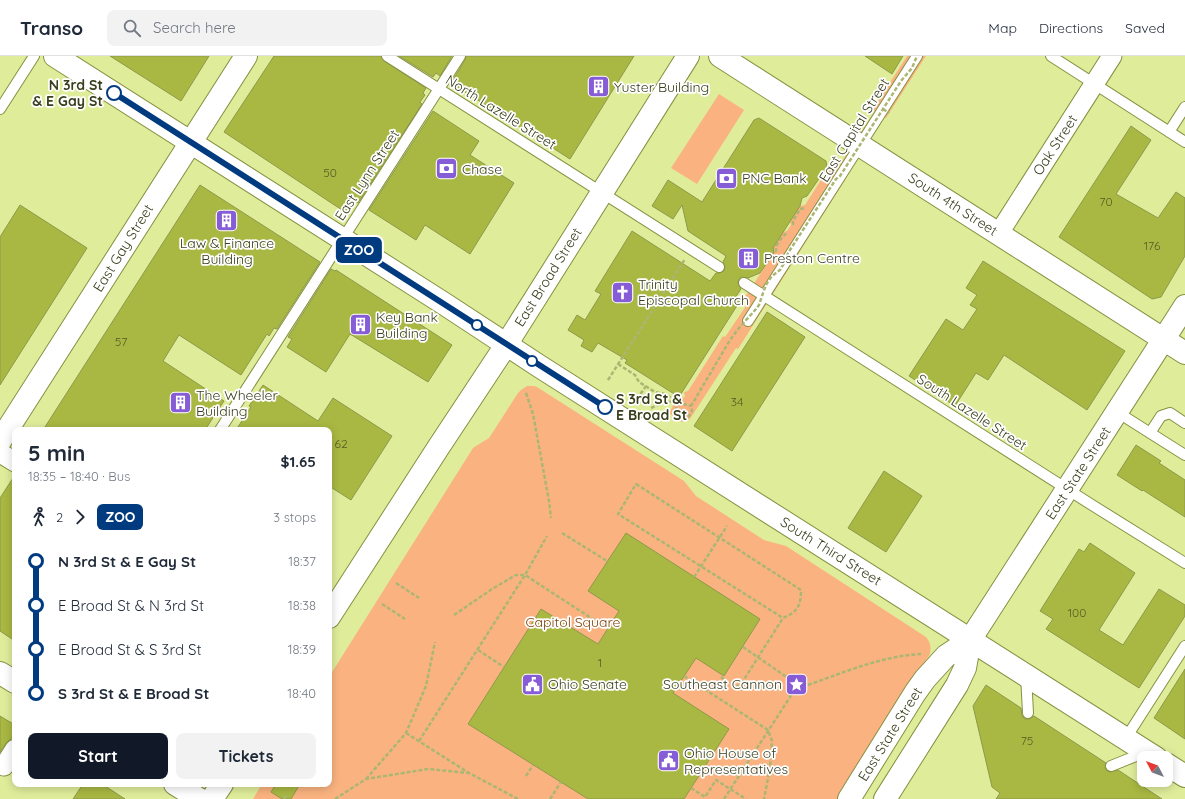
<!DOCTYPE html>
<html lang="en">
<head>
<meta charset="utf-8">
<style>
  :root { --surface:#fff; --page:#f2f2f3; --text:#1f2937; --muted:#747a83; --line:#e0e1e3; --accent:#111827 }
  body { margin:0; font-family:Quicksand,sans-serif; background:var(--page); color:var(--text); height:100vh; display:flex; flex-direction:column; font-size:15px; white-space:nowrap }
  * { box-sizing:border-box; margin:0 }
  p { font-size:13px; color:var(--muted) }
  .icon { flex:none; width:22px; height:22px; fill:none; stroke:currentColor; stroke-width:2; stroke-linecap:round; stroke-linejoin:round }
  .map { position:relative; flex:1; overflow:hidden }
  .sheet { position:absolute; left:12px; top:371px; width:320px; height:360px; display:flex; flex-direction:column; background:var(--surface); border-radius:8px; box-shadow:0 2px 10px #0003 }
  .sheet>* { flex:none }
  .badge { padding:0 8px; border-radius:6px; font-size:14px; line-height:26px }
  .needle { width:26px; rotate:311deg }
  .controls { position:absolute; left:1137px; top:695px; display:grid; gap:8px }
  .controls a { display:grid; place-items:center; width:36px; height:36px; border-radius:8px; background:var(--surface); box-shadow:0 2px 10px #0003; font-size:20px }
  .map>.badge { position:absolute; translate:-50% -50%; box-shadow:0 0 0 2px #fff }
  .legs { display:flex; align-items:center; gap:6px; height:44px; padding:0 16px; font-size:13px }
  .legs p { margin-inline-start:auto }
  .head { display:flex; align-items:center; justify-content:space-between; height:68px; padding:0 16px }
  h1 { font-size:22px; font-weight:800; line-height:30px }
  .action { display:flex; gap:8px; margin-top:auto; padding:8px 16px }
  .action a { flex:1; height:46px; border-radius:8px; background:var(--accent); color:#fff; font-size:16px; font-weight:800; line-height:46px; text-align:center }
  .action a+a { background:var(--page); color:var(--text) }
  ul { padding:0 16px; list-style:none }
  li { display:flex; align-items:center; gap:14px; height:44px; font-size:15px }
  li i { display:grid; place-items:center; width:6px; height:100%; margin:0 5px; background:currentColor }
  li i::after { content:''; width:10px; height:10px; margin:-5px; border:3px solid; border-radius:50%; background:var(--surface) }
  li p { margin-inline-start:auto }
  li:first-child i { background:linear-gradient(#0000 50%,currentColor 0) }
  li:last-child i { background:linear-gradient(currentColor 50%,#0000 0) }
  header { display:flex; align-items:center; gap:24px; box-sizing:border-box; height:56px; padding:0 20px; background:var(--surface); border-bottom:1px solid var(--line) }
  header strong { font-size:19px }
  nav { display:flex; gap:22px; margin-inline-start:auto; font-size:14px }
  .search { width:280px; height:36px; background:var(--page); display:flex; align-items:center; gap:10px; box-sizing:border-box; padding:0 14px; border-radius:8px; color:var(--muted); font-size:15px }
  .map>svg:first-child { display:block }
</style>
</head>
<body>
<header>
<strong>Transo</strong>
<div class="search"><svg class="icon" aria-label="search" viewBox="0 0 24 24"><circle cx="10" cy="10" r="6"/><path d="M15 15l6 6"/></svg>Search here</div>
<nav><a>Map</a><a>Directions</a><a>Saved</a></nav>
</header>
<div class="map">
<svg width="1185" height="743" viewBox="0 0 1185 743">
  <rect width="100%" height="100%" fill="#dfed9b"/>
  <path fill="#fab380" d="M907 0H926L886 62 883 60 843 122 845 124 738 293 736 292 690 363 682 366 669 357 677 343 685 341 684 336 688 335 723 280 725 281 750 244 745 241 774 197 773 192 783 176 787 175 791 169 790 166 800 150 805 149 828 113 835 116 875 55 873 53Z
    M719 38 744 54 697 128 671 112Z
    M527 330H534L537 331 681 423 684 425 696 440 764 484 786 490 926 581C931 587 931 591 930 598L840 743H253L262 728H329V621L473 392 476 390 489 382 518 337 521 334Z"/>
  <path fill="#a9b842" stroke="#8e994a" d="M110 0H209L181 45Z
    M274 0H381L384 5 426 32 423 37 425 39 420 46 422 48 358 147 355 145 348 158 224 76Z
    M399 0H452L440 20 436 17 433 21Z
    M466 0H634L570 103 451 27 465 4Z
    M865 0H903L892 18Z
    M433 55 479 85 470 99 514 127 470 198 425 169 416 184 369 154Z
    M759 62 826 105 827 111 807 140 802 142 800 150 773 192 774 197 760 217 748 222 741 221 739 223 738 227 741 233 735 242 740 245 679 341 625 307 627 304 598 287 592 296 581 290 584 284 568 274 577 259 585 264 601 238 595 235 632 175 710 225 716 217H719L724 215 725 211 723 206 726 200 688 175 682 149 673 163 652 150 668 124 702 146 754 64Z
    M1131 70 1151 84 1116 138 1158 162 1176 136 1185 142V200L1161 241 1152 243 1059 181Z
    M200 129 320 206 277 273 274 272 269 280 267 278 241 319 179 279 163 305 224 345 205 374H43Z
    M20 149 87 192 0 329V181Z
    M983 205 1125 295 1087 354 1004 299 988 324 976 317 955 350 909 320 946 263 963 274 977 253 970 249 977 239 966 232Z
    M331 213 335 215 336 214 452 289 428 326 350 278 326 316 287 291 292 283 288 281Z
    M767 256 805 281 732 395 694 370Z
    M263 329 318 365 333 342 392 380 351 444 329 430V374H236L251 351 249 350Z
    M1136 389 1161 405 1159 407 1185 424V461L1143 434 1142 435 1117 419Z
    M884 415 922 440 886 496 848 472Z
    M15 419V585L0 575V442Z
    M626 477 760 563 724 620 696 602 673 637 729 673 684 743H588L468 668 541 553 598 588 619 555 588 535Z
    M1090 487 1135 517 1099 574 1123 589 1159 533 1185 549V560L1139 632 1046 573 1053 563 1040 555 1079 493 1084 496Z
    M1185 613V683L1154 662Z
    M986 629 1021 652 1022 660 1025 663H1029L1034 660 1106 707 1105 712 1107 715 1110 716 1118 714 1162 743H996L1000 737 992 731 973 650Z
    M0 660 15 669V676L11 683 6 687 0 696Z
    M83 728H102L125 743H73Z
    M276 728H300L291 743H282L271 736Z"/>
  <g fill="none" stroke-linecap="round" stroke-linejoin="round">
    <defs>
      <path id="lane" d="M387 0 719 211
        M1051 0 1185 86
        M0 53 34 0
        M1169 76 1185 51
        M744 227 1092 449 1185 507
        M748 265 917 0
        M1117 356 1185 399
        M220 374 460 0
        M1150 377 1161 360 1170 357 1185 367
        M1026 619 1028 657
        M1126 682 1185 590
        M1111 710 1146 696"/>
      <path id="street" d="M999 177 1112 0
        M0 397 15 406
        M4 710 15 693"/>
      <path id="secondary" d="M0 385 246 0
        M849 743 915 637 925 623 946 600 970 584 1185 250
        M885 743 957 629 965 612 970 584"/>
      <path id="primary" d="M55 0 443 247 539 310 1156 702
        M720 0 1185 297
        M329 561 438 392 506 289 688 0
        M0 617 15 626
        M1166 708 1185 720
        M175 728 199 743
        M212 743 222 728"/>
    </defs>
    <use href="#lane" stroke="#859041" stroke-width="12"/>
    <use href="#street" stroke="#859041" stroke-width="21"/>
    <use href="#secondary" stroke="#859041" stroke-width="24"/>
    <use href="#primary" stroke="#859041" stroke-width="24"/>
    <path stroke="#abb673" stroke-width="2.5" stroke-dasharray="4 2" stroke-linecap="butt" d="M793 169V165L800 153 805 152
      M776 196C775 188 782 181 788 176
      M618 308 635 319 639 326 655 336 665 338 677 345
      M608 324 685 203
      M526 337 533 358 549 445 551 462
      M637 343 646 330
      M683 348 688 349 691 350
      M651 352 663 347 681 344
      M636 428 801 534C801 549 798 556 783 562L618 458Z
      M562 477 607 505
      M694 521 727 470
      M396 527 419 542
      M382 548 405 563
      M454 559 492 533 516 519H525L608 573
      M743 591 788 622
      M478 594 504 611
      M684 620 768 674 772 685 770 712 764 743
      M721 621C726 624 732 631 739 630L743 625 783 562
      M808 629C845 616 882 600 921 598
      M406 677 469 717 518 743
      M419 685 525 519 547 480
      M526 720 533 709
      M366 723 406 677 426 630 435 586
      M691 732 705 741 716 724 746 743
      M284 743 287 737
      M335 743 366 723 428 713 469 717
      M550 743 561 726
      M724 743 792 638"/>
    <use href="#lane" stroke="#fff" stroke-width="10"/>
    <use href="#street" stroke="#fff" stroke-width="19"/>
    <use href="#secondary" stroke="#fff" stroke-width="22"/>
    <use href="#primary" stroke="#fff" stroke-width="22"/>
    <path stroke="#abb673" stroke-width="2.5" stroke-dasharray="4 2" stroke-linecap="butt" d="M883 53 889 57
      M681 344 683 348 678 349 673 357 682 363 689 360 692 356 691 350 730 284 739 272 756 253 759 249 764 234 767 227 772 220 780 214 786 204 788 197 836 123 840 120 901 25 912 12 917 0"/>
  </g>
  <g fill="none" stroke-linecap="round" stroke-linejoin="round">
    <defs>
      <path id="line-1" d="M114 37 605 351"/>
    </defs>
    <use href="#line-1" stroke="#fff" stroke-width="9"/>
    <use href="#line-1" stroke="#003b80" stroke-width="6"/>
  </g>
  <defs>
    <symbol id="building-square" viewBox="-11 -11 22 22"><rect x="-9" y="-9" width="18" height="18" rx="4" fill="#875dd7" stroke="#fff"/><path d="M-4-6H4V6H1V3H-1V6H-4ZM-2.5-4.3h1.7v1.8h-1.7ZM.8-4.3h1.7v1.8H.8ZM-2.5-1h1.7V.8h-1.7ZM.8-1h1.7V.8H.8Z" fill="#fff"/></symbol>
    <symbol id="bank-square" viewBox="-11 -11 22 22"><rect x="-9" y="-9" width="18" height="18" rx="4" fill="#875dd7" stroke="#fff"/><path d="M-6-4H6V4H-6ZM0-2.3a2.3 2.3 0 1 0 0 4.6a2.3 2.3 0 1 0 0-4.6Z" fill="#fff"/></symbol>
    <symbol id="church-square" viewBox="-11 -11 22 22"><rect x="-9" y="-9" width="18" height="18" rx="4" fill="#875dd7" stroke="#fff"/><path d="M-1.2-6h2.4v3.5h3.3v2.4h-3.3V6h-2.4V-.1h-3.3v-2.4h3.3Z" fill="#fff"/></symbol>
    <symbol id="civic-square" viewBox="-11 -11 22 22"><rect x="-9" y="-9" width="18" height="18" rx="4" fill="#875dd7" stroke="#fff"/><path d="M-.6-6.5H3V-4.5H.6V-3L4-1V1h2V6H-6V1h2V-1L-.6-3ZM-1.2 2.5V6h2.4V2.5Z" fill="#fff"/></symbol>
    <symbol id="sight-square" viewBox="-11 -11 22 22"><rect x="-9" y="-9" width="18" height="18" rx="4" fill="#875dd7" stroke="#fff"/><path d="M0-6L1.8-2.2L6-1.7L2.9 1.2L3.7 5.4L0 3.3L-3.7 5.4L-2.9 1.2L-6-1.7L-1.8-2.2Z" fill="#fff"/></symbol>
  </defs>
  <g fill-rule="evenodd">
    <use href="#building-square" x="586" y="18" width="25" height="25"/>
    <use href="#bank-square" x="434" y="100" width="25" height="25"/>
    <use href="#bank-square" x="714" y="110" width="25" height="25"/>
    <use href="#building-square" x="214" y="152" width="25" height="25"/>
    <use href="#building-square" x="736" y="190" width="25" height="25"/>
    <use href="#church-square" x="610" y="224" width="25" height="25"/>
    <use href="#building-square" x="348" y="256" width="25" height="25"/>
    <use href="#building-square" x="168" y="334" width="25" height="25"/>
    <use href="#civic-square" x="520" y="616" width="25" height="25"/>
    <use href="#sight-square" x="784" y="616" width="25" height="25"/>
    <use href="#civic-square" x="656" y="692" width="25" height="25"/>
  </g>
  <g fill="#fff" stroke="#003b80" stroke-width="2">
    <circle cx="114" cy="37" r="7"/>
    <circle cx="477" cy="269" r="5"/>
    <circle cx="532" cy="305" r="5"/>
    <circle cx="605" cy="351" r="7"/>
  </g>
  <g text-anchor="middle" stroke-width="3.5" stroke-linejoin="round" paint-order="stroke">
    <g font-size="12" fill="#555c26">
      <text x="330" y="121">50</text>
      <text x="1106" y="150">70</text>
      <text x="1152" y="194">176</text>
      <text x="121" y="290">57</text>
      <text x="737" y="350">34</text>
      <text x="341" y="392">62</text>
      <text x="1077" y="561">100</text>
      <text x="600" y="611">1</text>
      <text x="1027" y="689">75</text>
    </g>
    <g font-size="14" font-weight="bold" fill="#393e1c" stroke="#fff" text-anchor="end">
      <text x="103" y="34">N 3rd St<tspan x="103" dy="16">&amp; E Gay St</tspan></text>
      <text x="616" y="348" text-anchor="start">S 3rd St &amp;<tspan x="616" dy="16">E Broad St</tspan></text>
    </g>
    <g font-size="14" fill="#393e1c" stroke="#fff" text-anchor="start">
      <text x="614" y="36">Yuster Building</text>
      <text x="462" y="118">Chase</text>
      <text x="742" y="127">PNC Bank</text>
      <text x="227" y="192" text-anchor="middle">Law &amp; Finance<tspan x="227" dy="16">Building</tspan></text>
      <text x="764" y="207">Preston Centre</text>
      <text x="638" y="233">Trinity<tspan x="638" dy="16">Episcopal Church</tspan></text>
      <text x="376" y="266">Key Bank<tspan x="376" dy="16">Building</tspan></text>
      <text x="196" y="344">The Wheeler<tspan x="196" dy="16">Building</tspan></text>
      <text x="548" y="633">Ohio Senate</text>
      <text x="782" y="633" text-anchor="end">Southeast Cannon</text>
      <text x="684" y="702">Ohio House of<tspan x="684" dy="16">Representatives</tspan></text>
    </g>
    <g font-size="14" fill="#393e1c" stroke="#fff">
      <text transform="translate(501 56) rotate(32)" y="5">North Lazelle Street</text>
      <text transform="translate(854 74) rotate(-58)" y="5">East Capital Street</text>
      <text transform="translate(1055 89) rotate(-57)" y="5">Oak Street</text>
      <text transform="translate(367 119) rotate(-57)" y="5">East Lynn Street</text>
      <text transform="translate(953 148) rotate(33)" y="5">South 4th Street</text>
      <text transform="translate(123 192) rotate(-58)" y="5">East Gay Street</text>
      <text transform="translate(548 221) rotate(-58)" y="5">East Broad Street</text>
      <text transform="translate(972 356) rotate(33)" y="5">South Lazelle Street</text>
      <text transform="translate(1078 417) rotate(-57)" y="5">East State Street</text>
      <text transform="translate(831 495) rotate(32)" y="5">South Third Street</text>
      <text transform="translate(890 678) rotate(-58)" y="5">East State Street</text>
    </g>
    <g font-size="14" fill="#80440e" stroke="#fff">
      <text x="573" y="571">Capitol Square</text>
    </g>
  </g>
</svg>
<div class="controls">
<a><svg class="needle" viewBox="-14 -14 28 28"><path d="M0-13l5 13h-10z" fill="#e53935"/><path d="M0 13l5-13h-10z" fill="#747a83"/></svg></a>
</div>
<b class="badge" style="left:359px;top:194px;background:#003b80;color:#fff">ZOO</b>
<section class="sheet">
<div class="head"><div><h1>5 min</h1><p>18:35 – 18:40 · Bus</p></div><b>$1.65</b></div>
<div class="legs"><svg class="icon" aria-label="walk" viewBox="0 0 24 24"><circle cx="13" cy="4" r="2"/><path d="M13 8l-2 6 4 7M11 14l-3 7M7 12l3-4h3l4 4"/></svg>2<svg class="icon" aria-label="forward" viewBox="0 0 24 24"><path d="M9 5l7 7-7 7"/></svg><b class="badge" style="background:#003b80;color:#fff">ZOO</b><p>3 stops</p></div>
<ul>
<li><i style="color:#003b80"></i><b>N 3rd St &amp; E Gay St</b><p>18:37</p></li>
<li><i style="color:#003b80"></i><span>E Broad St &amp; N 3rd St</span><p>18:38</p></li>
<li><i style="color:#003b80"></i><span>E Broad St &amp; S 3rd St</span><p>18:39</p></li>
<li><i style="color:#003b80"></i><b>S 3rd St &amp; E Broad St</b><p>18:40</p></li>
</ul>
<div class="action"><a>Start</a><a>Tickets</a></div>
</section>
</div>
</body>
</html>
